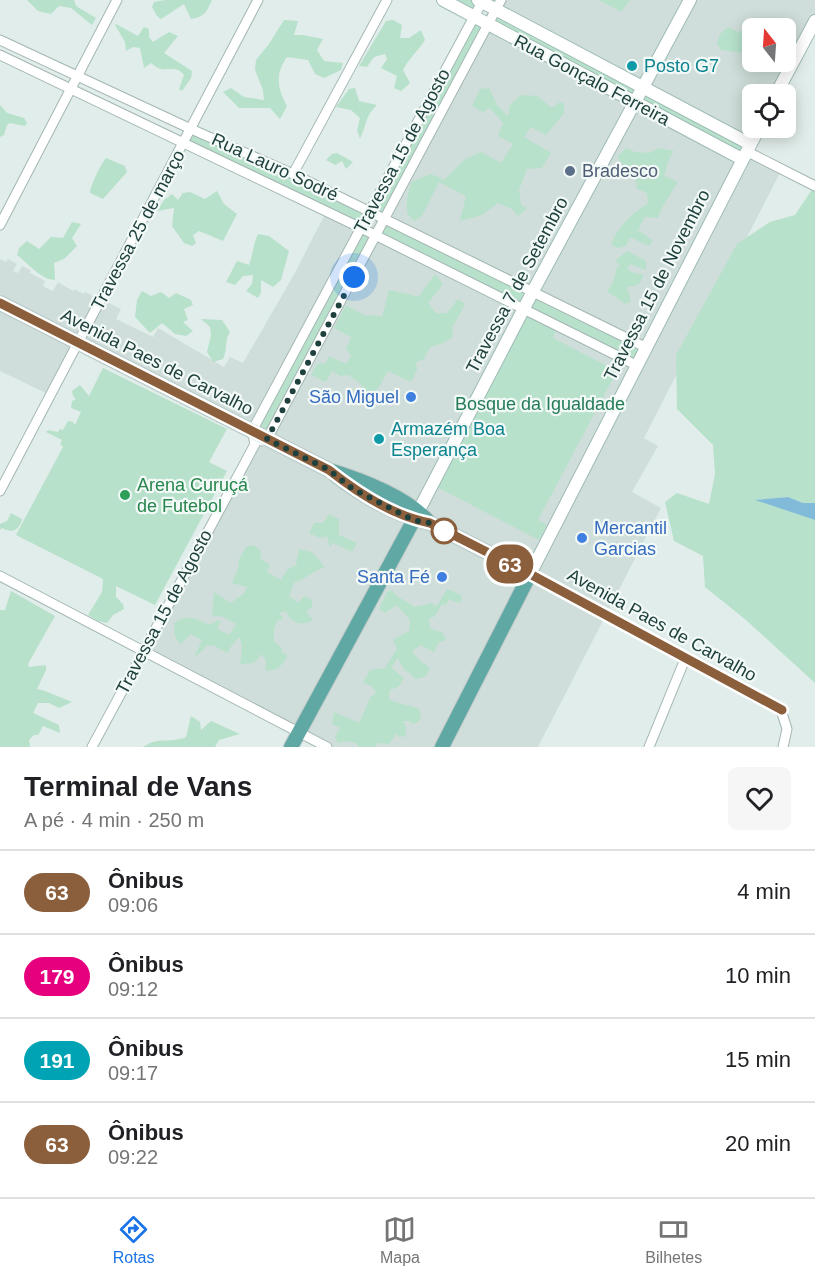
<!DOCTYPE html>
<html lang="pt">
<head>
<meta charset="utf-8">
<style>
  :root { --surface:#fff; --page:#f6f6f6; --text:#202124; --muted:#757577; --line:#e0e0e0; --accent:#1a73e8 }
  body { margin:0; font-family:Arial,sans-serif; background:var(--page); color:var(--text); height:100vh; display:flex; flex-direction:column; font-size:22px; white-space:nowrap }
  * { box-sizing:border-box; margin:0 }
  p { font-size:20px; color:var(--muted) }
  .icon { flex:none; width:33px; height:33px; fill:none; stroke:currentColor; stroke-width:2; stroke-linecap:round; stroke-linejoin:round }
  .map { position:relative; height:747px; overflow:hidden }
  .side { display:flex; flex-direction:column; background:var(--surface); flex:1 }
  .side>* { flex:none }
  .badge { padding:0 12px; border-radius:20px; font-size:21px; line-height:39px }
  .needle { width:39px; rotate:343deg }
  .buttons { position:absolute; left:742px; top:18px; display:grid; gap:12px }
  .buttons a { display:grid; place-items:center; width:54px; height:54px; border-radius:9px; background:var(--surface); box-shadow:0 3px 15px #0003; font-size:30px }
  .you { position:absolute; width:30px; height:30px; margin:-15px; border:4px solid #fff; border-radius:50%; background:#1a73e8; box-shadow:0 0 0 9px #1a73e833 }
  .map>.badge { position:absolute; translate:-50% -50%; box-shadow:0 0 0 3px #fff }
  .round { display:grid; place-items:center; flex:none; width:63px; height:63px; border-radius:9px; background:var(--page) }
  .overview { display:flex; align-items:center; justify-content:space-between; height:102px; padding:0 24px }
  h1 { font-size:28px; font-weight:800; line-height:45px }
  ul { padding:0; list-style:none }
  li { display:flex; align-items:center; gap:18px; height:84px; padding:0 24px; border-top:2px solid var(--line) }
  li div { flex:1 }
  li b { display:block; font-size:22px }
  li em { font-style:normal }
  li .badge { min-width:66px; font-weight:700; text-align:center }
  .menu { display:flex; justify-content:space-around; align-items:center; height:84px; border-top:2px solid var(--line); background:var(--surface); font-size:16px; color:var(--muted) }
  .menu a { display:grid; justify-items:center; gap:3px }
  .menu .current { color:var(--accent) }
  .map>svg:first-child { display:block }
</style>
</head>
<body>
<div class="map">
<svg width="815" height="747" viewBox="0 0 815 747">
  <rect width="100%" height="100%" fill="#e1edea"/>
  <path fill="#cfdeda" fill-rule="evenodd" d="M494 0H815V20L776 94H753V128L746 151 782 169 644 438 658 446 632 492 661 508 538 747H326L143 651 259 434 78 343 50 395 0 371V259L6 262 8 259 17 264 13 271 18 273 22 266 31 270 30 273 45 281 43 286 53 291 58 282 73 291 74 289 84 294 85 292 106 303 107 302 121 309 116 319 153 337 158 328 224 367 230 357 243 363 296 271 330 204 372 225ZM753 28H786V62H753Z"/>
  <path fill="#b7e1cb" fill-rule="evenodd" d="M27 0H74L76 6 96 18 92 25 71 8 59 6 51 14 38 11Z
    M165 0H212C207 11 205 17 191 19L184 4 161 19 157 16 152 7 154 2Z
    M443 0H501L496 9 750 144 742 159 488 24 384 219 645 347 636 365 376 236 267 439 252 431 361 228 184 143 191 129 369 211 474 17ZM482 2 496 10 488 23 474 16ZM369 211 384 220 375 236 361 228Z
    M599 0H630L621 12Z
    M284 20 298 21 294 35H303L323 39 317 50 324 61 343 63 341 70 324 78 315 74 308 60 287 57C275 74 277 88 287 106L280 119 270 108H239L223 92 231 88 244 97 264 100 263 90 255 70 256 60 269 44Z
    M393 20 402 25 400 38H409L421 30 425 40C418 51 409 58 403 70L410 83 401 91 394 88 397 76 381 68 387 59 385 54 374 57 367 67 359 66 386 21Z
    M116 24 138 36 144 27 149 29V37L153 42 169 32 178 36 164 53 192 71 191 78 182 91 179 89 184 75C177 66 170 70 161 69 157 68 154 65 151 63L144 68 140 48 133 47 126 51 125 42 115 25Z
    M754 24 761 28H753V46L747 44 743 53 721 50 717 44 720 34 728 27 738 32Z
    M355 88 359 101 377 105C365 116 367 124 360 139L357 130 360 118 351 110 336 107 349 89Z
    M489 88 497 105 508 116 510 105 521 95 537 96 552 108 560 102 564 104V113L546 135 531 127 524 137 551 153 542 168 527 169 519 190 521 205 527 208 518 216 512 209 498 203 482 215 460 221 466 196 439 182 422 216 414 221 407 213V199L411 182 431 174 444 180 464 160 481 152 501 163 513 144 498 136 503 123 490 108 483 112 472 106 480 89Z
    M0 105 7 113 24 118 27 123 25 126 10 123 7 125 4 135 0 137Z
    M626 148 635 152 649 153 659 148 674 151 668 161 664 176 678 182C671 194 662 205 658 218L645 217 638 230 653 241 649 246 630 237 626 246 617 248 611 244C620 224 631 215 648 203L647 193 637 189 636 181 617 157Z
    M337 153 353 162 346 169 342 161 335 165 326 160 332 154Z
    M106 158 125 166 127 172 103 199 90 193C90 186 101 164 106 158Z
    M815 180V503H803L788 497 757 500 815 520V683L746 620 705 587 703 556 674 541 665 502 677 493 709 504 715 474 713 445 677 409 676 355 737 244 770 222 795 215 811 191Z
    M217 191 224 204 237 214 223 241 199 231 193 235 196 243 192 246 184 243 172 226 174 208 157 211 164 200 172 194 178 200 183 193 190 192 205 199Z
    M72 222 81 224 72 238 77 246 64 259 54 263 55 280C41 280 28 263 17 255L19 248 27 241 39 249 51 237 63 238Z
    M258 234 269 236 289 251 281 280 273 287 261 280V293L258 298 246 291 252 284 253 275 243 276 235 285 226 282 237 261 249 265C253 254 253 245 258 234Z
    M627 251 646 261V270L630 264 627 269 634 273 643 274C641 286 636 286 626 287L630 295V302L625 304 607 291C612 285 617 275 616 267H620L616 260Z
    M435 274 443 284 428 303 436 313H447L458 299 465 304 452 328 453 337 443 343 430 347 424 359 416 362 417 370 411 382 388 371 375 394 363 393 361 384 348 375 340 376 332 371 326 382 311 375 317 364 326 363 329 356 346 364 351 356 346 349 351 337 334 328 346 305 366 316 371 315 382 317 389 290C400 293 408 293 418 297Z
    M142 291 151 296 161 292 169 298 176 293 191 300 193 305 184 309 188 320 183 322 193 331 186 336 175 334 162 323 150 333 135 317 137 300Z
    M527 315 556 330 553 338 617 371 538 520 547 525 539 540 437 487Z
    M201 319 222 320 230 332C224 341 228 349 223 359L213 362 207 352 211 335 210 327Z
    M103 368 227 429 209 462 227 471 155 605 116 586V597L123 604 124 609 113 615 107 623 98 621 88 615 102 592 103 579 16 535 63 447 60 444 62 440 46 432 48 430 58 432 60 429 63 430 68 421 73 422 75 425 81 412 71 408 72 401 76 399 73 396 72 391 80 385 89 396Z
    M11 513 22 519C19 530 13 534 2 528L0 530V524L7 521Z
    M329 514 339 519V535L357 543 352 552 333 543 330 547 327 536 320 538 309 533 314 523H323Z
    M251 545 255 546 261 551 260 558 270 565 267 572 281 580 287 570 296 565 299 549 312 552 325 567C313 571 305 579 294 583L289 596 298 603 304 596 312 600V607L306 611 313 620C302 627 290 623 286 611L278 613 284 618 277 621 274 629V641L282 648V653L288 655C283 664 277 673 265 670L266 661 262 654 254 663 240 664 242 649 240 637 234 642 227 653 215 646 206 645 205 648 194 658 202 640 191 634 180 644 175 636 174 623C187 613 197 619 210 625L218 620 221 622 217 629 230 635 236 624 223 617 212 615 214 592 231 603 244 593 247 587 232 583 239 566 238 561 246 547Z
    M447 589 461 595 462 601 458 603 449 599 446 605 442 604 435 616 429 619 430 629 442 632 446 640 439 642 434 652 421 645 412 651 420 661 430 668 425 677 415 679 410 673 404 670 398 658 391 667 404 679 398 687 390 690 389 699C399 705 409 704 419 709L421 717 418 722 413 724 409 721H403L406 728 405 736 400 737 396 734 389 744 377 743 375 747H358L357 744 348 741 338 743 335 737 340 728 332 724 334 712 359 723 371 696 376 694 373 687 363 682 370 670 385 668 397 649 393 640 409 631 410 620 396 605 385 613 379 609 387 592 392 590C395 597 407 601 414 607L431 603 437 606Z
    M11 591 55 616 28 664 29 667 46 665V670L37 689 45 691 72 702 59 708 49 703H38L33 713 59 725 60 733 43 726 38 735H34L29 740 30 747H0V610H5Z
    M191 716 200 722 201 730 211 721 240 734 219 740 215 747H143C159 736 169 744 186 737Z"/>
  <path fill="#82bbd9" d="M788 497 803 503H815V520L755 500Z"/>
  <g fill="none" stroke-linecap="round" stroke-linejoin="round">
    <defs>
      <path id="street" d="M0 40 191 129 293 174 645 347
        M0 55 361 228 636 365
        M746 151 815 186
        M293 174 387 0
        M0 225 117 0
        M262 441 267 439 501 0
        M0 491 258 0
        M530 574 781 710 787 729 783 747
        M0 576 327 747
        M92 747 255 444 252 431 483 0
        M649 747 685 659"/>
      <path id="secondary" d="M443 0 742 159
        M478 0 750 144
        M776 94 815 21
        M419 510 533 291 690 0
        M530 574 759 128"/>
      <path id="primary" d="M0 303 329 470C362 480 407 497 430 523
        M335 475C362 496 397 516 430 523L530 574 442 747
        M291 747 417 514"/>
    </defs>
    <use href="#street" stroke="#a3b6b3" stroke-width="11"/>
    <use href="#secondary" stroke="#9ebbb6" stroke-width="14"/>
    <use href="#primary" stroke="#c0cac9" stroke-width="16"/>
    <use href="#street" stroke="#fff" stroke-width="9"/>
    <use href="#secondary" stroke="#fff" stroke-width="12"/>
    <use href="#primary" stroke="#60a8a4" stroke-width="14"/>
  </g>
  <g fill="none" stroke-linecap="round" stroke-linejoin="round">
    <defs>
      <path id="line" d="M0 303 329 470C358 493 393 516 430 523L530 574 782 710"/>
    </defs>
    <use href="#line" stroke="#fff" stroke-width="14"/>
    <use href="#line" stroke="#8b5e3c" stroke-width="9"/>
    <path stroke="#1f413e" stroke-width="6" stroke-dasharray="0 10.8" d="M354 277 267 439 329 470 353 489 413 520 430 523 444 531"/>
  </g>
  <g fill="#0f9aa8" stroke="#f2f9f7" stroke-width="2">
    <circle cx="632" cy="66" r="6"/>
    <circle cx="379" cy="439" r="6"/>
  </g>
  <circle fill="#5c6f8a" stroke="#f2f9f7" stroke-width="2" cx="570" cy="171" r="6"/>
  <g fill="#3f7fe0" stroke="#f2f9f7" stroke-width="2">
    <circle cx="411" cy="397" r="6"/>
    <circle cx="582" cy="538" r="6"/>
    <circle cx="442" cy="577" r="6"/>
  </g>
  <circle fill="#2e9e5b" stroke="#f2f9f7" stroke-width="2" cx="125" cy="495" r="6"/>
  <circle fill="#fff" stroke="#8b5e3c" stroke-width="3" cx="444" cy="531" r="12"/>
  <g text-anchor="middle" stroke-width="4.5" stroke-linejoin="round" paint-order="stroke">
    <g font-size="18" fill="#0d838f" stroke="#f2f9f7" text-anchor="start">
      <text x="644" y="72">Posto G7</text>
      <text x="391" y="435">Armazém Boa<tspan x="391" dy="21">Esperança</tspan></text>
    </g>
    <g font-size="18" fill="#1f413e" stroke="#f2f9f7">
      <text transform="translate(592 80) rotate(28)" y="6">Rua Gonçalo Ferreira</text>
      <text transform="translate(402 151) rotate(-62)" y="6">Travessa 15 de Agosto</text>
      <text transform="translate(275 167) rotate(25)" y="6">Rua Lauro Sodré</text>
      <text transform="translate(138 230) rotate(-62)" y="6">Travessa 25 de março</text>
      <text transform="translate(517 285) rotate(-62)" y="6">Travessa 7 de Setembro</text>
      <text transform="translate(657 285) rotate(-63)" y="6">Travessa 15 de Novembro</text>
      <text transform="translate(157 362) rotate(27)" y="6">Avenida Paes de Carvalho</text>
      <text transform="translate(164 612) rotate(-62)" y="6">Travessa 15 de Agosto</text>
      <text transform="translate(662 625) rotate(29)" y="6">Avenida Paes de Carvalho</text>
    </g>
    <g font-size="18" fill="#4e5e75" stroke="#f2f9f7" text-anchor="start">
      <text x="582" y="177">Bradesco</text>
    </g>
    <g font-size="18" fill="#366cbe" stroke="#f2f9f7" text-anchor="end">
      <text x="399" y="403">São Miguel</text>
      <text x="594" y="534" text-anchor="start">Mercantil<tspan x="594" dy="21">Garcias</tspan></text>
      <text x="430" y="583">Santa Fé</text>
    </g>
    <g font-size="18" fill="#247c57" stroke="#f2f9f7">
      <text x="540" y="410">Bosque da Igualdade</text>
    </g>
    <g font-size="18" fill="#27864d" stroke="#f2f9f7" text-anchor="start">
      <text x="137" y="491">Arena Curuçá<tspan x="137" dy="21">de Futebol</tspan></text>
    </g>
  </g>
</svg>
<div class="buttons">
<a><svg class="needle" viewBox="-14 -14 28 28"><path d="M0-13l5 13h-10z" fill="#e53935"/><path d="M0 13l5-13h-10z" fill="#757577"/></svg></a>
<a><svg class="icon" aria-label="locate" viewBox="0 0 24 24"><circle cx="12" cy="12" r="6"/><path d="M12 2v4M12 18v4M2 12h4M18 12h4"/></svg></a>
</div>
<div class="you" style="left:354px;top:277px"></div>
<b class="badge" style="left:510px;top:564px;background:#8b5e3c;color:#fff">63</b>
</div>
<section class="side">
<div class="overview"><div><h1>Terminal de Vans</h1><p>A pé · 4 min · 250 m</p></div><a class="round"><svg class="icon" aria-label="heart" viewBox="0 0 24 24"><path d="M12 20l-8-8c-3-5 5-10 8-4 3-6 11-1 8 4z"/></svg></a></div>
<ul>
<li><span class="badge" style="background:#8b5e3c;color:#fff">63</span><div><b>Ônibus</b><p>09:06</p></div><em>4 min</em></li>
<li><span class="badge" style="background:#e6007e;color:#fff">179</span><div><b>Ônibus</b><p>09:12</p></div><em>10 min</em></li>
<li><span class="badge" style="background:#00a3b4;color:#fff">191</span><div><b>Ônibus</b><p>09:17</p></div><em>15 min</em></li>
<li><span class="badge" style="background:#8b5e3c;color:#fff">63</span><div><b>Ônibus</b><p>09:22</p></div><em>20 min</em></li>
</ul>
</section>
<nav class="menu">
<a class="current"><svg class="icon" aria-label="directions" viewBox="0 0 24 24"><path d="M12 3l9 9-9 9-9-9zM9 14v-3h6M13 9l2 2-2 2"/></svg>Rotas</a>
<a><svg class="icon" aria-label="map" viewBox="0 0 24 24"><path d="M3 6l6-2 6 2 6-2v14l-6 2-6-2-6 2zM9 4v14M15 6v14"/></svg>Mapa</a>
<a><svg class="icon" aria-label="tickets" viewBox="0 0 24 24"><path d="M3 7h18v10H3zM15 7v10"/></svg>Bilhetes</a>
</nav>
</body>
</html>
